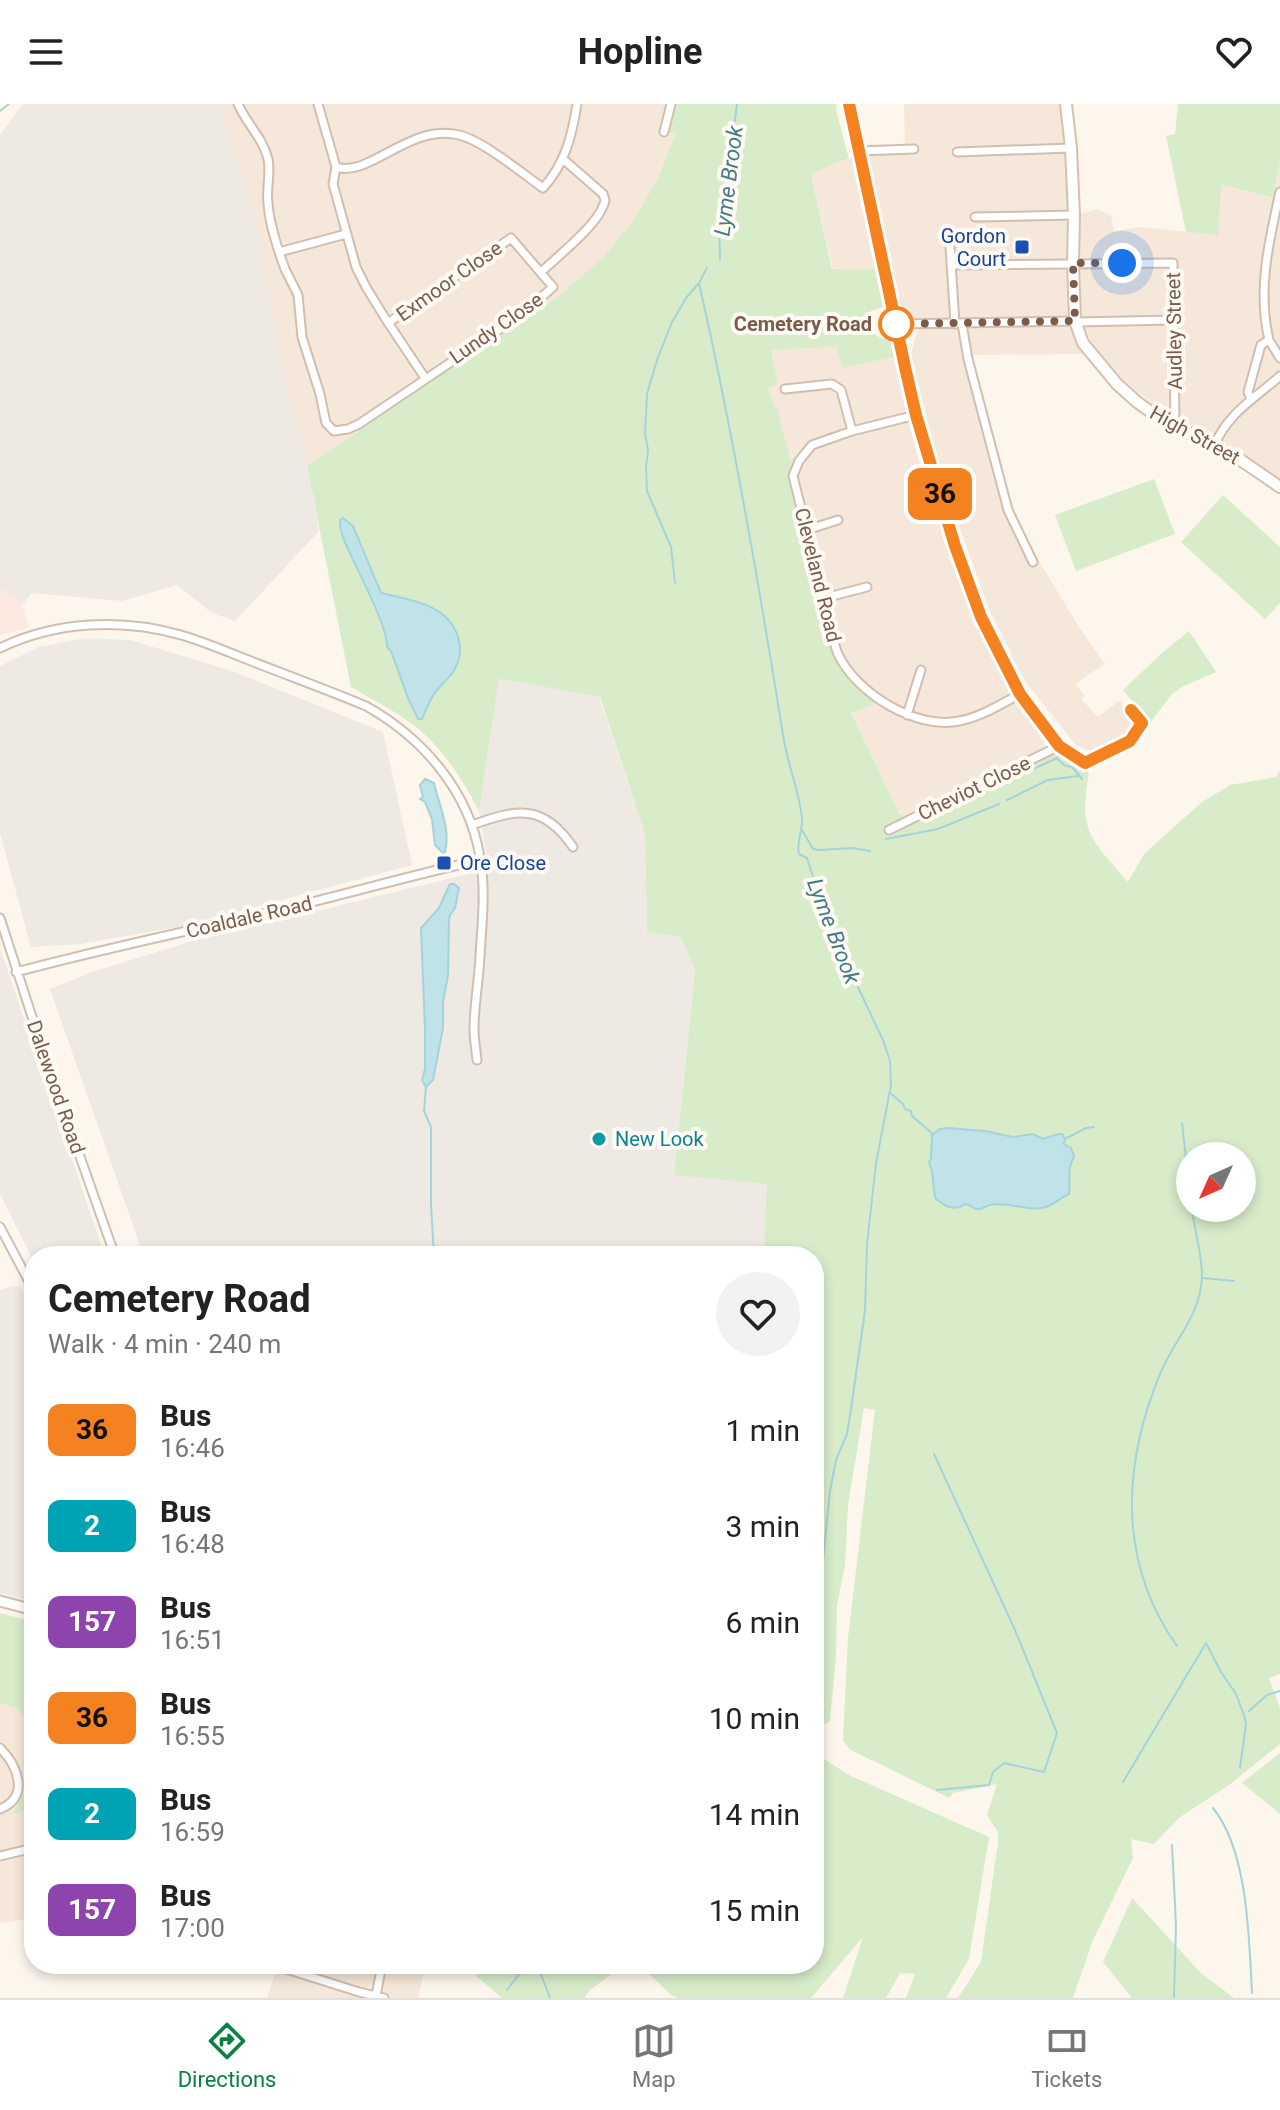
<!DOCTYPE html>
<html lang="en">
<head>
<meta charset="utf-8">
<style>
  :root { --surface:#fff; --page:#f2f2f2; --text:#222; --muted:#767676; --line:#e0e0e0; --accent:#0b8043 }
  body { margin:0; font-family:Roboto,sans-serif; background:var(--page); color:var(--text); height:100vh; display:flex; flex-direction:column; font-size:30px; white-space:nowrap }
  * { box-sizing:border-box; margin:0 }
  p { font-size:26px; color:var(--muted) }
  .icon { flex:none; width:44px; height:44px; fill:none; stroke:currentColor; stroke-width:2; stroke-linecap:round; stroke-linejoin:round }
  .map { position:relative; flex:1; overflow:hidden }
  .panel { position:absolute; left:24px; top:1142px; width:800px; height:728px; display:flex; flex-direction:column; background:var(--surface); border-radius:32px; box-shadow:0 4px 12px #0003 }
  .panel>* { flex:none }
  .badge { padding:0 16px; border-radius:12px; font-size:28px; line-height:52px }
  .needle { width:52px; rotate:225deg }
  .tools { position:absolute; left:1176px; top:1038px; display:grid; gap:16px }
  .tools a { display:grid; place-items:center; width:80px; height:80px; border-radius:50%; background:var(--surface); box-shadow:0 4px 12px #0003; font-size:40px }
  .you { position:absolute; width:40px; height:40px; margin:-20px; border:6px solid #fff; border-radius:50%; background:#1a73e8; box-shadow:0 0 0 12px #1a73e833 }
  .map>.badge { position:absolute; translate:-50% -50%; box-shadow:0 0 0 4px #fff }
  .round { display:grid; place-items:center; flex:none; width:84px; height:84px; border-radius:42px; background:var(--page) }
  .head { display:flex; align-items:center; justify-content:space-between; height:136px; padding:0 24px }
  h1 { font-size:38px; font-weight:700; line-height:60px }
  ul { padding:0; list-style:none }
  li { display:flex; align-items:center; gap:24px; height:96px; padding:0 24px }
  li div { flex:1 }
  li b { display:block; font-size:30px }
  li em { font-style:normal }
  li .badge { min-width:88px; font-weight:700; text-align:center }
  header { display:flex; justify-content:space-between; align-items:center; height:104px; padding:0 24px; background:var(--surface); font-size:36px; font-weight:700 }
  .tab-bar { display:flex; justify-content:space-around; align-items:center; height:112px; border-top:2px solid var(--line); background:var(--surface); font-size:22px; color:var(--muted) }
  .tab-bar a { display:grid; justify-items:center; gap:4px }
  .tab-bar .active { color:var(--accent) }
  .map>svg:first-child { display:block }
</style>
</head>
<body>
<header><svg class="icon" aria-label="menu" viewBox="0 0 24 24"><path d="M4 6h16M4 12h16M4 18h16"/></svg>Hopline<svg class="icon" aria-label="heart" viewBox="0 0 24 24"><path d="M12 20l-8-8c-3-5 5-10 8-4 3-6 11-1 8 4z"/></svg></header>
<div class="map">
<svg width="1280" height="1894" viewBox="0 0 1280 1894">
  <rect width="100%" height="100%" fill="#fdf6ec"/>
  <path fill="#f5e8da" d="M219 0H675L668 27 675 29 658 74 634 115 603 154 555 195 490 239 448 262 420 284 307 362 300 325 290 301 252 101Z
    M904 0H1062L1068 47 1069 166 1072 222 1075 235 1085 250 973 251 966 214H901L889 167 833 166 811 69 838 58 868 49H905Z
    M1280 56V377L1222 340 1161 307 1123 276 1093 241 1081 216 1080 110 1098 105 1111 112 1114 127 1141 123 1218 131 1220 81 1272 94Z
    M956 222 978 313 1005 377 1015 411 1039 457 1077 520 1105 560 1075 580 1085 592 1081 595 1098 613 1120 596 1139 620 1124 635 1095 649 1076 641 1023 574 989 505 940 369 911 250 918 225Z
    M836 243 842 264 895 253 909 319 926 383 976 519 1003 572 1023 603 1045 631 1044 643 904 712 897 706 851 609 878 599 853 568 840 544 799 375 791 356 777 304H775L768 283 778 280 770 246Z
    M0 1599 16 1604 34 1622V1680L29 1679 14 1709 34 1702V1814L0 1819Z
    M276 1860H426L418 1894H267L275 1870Z"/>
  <path fill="#fde8e0" d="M0 483 22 501 29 524 0 531Z"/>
  <path fill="#efe9e4" d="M23 0H219L252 101 290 301 300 325 319 427 235 517 212 509 177 481 122 497 32 489 22 501 0 483V31Z
    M85 534 130 536 235 568 383 628 412 761 184 822 80 840 31 843 0 729V562L39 543Z
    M499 575 599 593 645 730 647 828 681 833 695 866 674 1070 768 1080 764 1152H142V1147L50 885 95 867 193 837 489 765 479 707Z
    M0 844 105 1152H34V1158L0 1090Z
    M12 1182 20 1183 34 1207V1498L0 1489V1186Z"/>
  <path fill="#d8ecc9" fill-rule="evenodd" d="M675 0H836L837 10 849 55 838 58 811 70 832 165H875L883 203 871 207C868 210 864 215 865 219 867 228 882 236 891 236L895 253 842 264 836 243 771 246 778 280 768 284 775 304H777L791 356 799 375 840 544 853 568 877 592 878 599 851 609 899 709 904 712 989 670 995 679 1055 648 1064 649 1089 669C1078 729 1091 735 1128 778L1144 750 1202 698 1230 681 1276 673 1280 667V1570L1269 1574 1280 1604V1640L1229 1681 1180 1713 1154 1740 1131 1735 1133 1754 1093 1836 1073 1894H958L981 1858 998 1738V1728L987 1711 997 1680 953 1689 949 1694 849 1645 843 1636 848 1534 875 1306 864 1304 848 1401 845 1461 837 1501 836 1553 830 1617 814 1626V1152H764L767 1080 674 1071 695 866 681 833 647 828 645 730 600 593 499 575 479 707C461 672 438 637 405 615 388 603 369 594 351 583L307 362 420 284 448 262 490 239 555 195 603 154 634 115 658 74 675 30 668 27ZM1190 1052H1242V1104H1190Z
    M1178 0H1280V56L1273 94 1221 81 1218 131 1186 128 1166 32 1175 30Z
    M1154 375 1175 430 1076 467 1055 411Z
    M1223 391 1280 443V499L1265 515 1181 438Z
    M1189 527 1216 568 1182 583 1172 590 1150 619 1123 586 1162 549Z
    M0 1509 34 1518V1622L16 1604 0 1599Z
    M814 1649 851 1672 989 1733 969 1855 946 1894H906L915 1870 900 1869 886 1894H843L863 1833 811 1894H678L671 1891 639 1860H814Z
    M1280 1649V1710L1242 1679Z
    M29 1679 34 1680V1702L13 1710Z
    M1132 1794 1201 1869 1234 1894H1132L1103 1858Z
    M482 1860H625L590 1886 584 1894H502L476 1872Z"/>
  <path fill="#bfe3e8" stroke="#a5d3da" stroke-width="2" d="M343 414 353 422 381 489C410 496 448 500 458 533 462 545 460 557 453 568 448 575 441 581 436 587 430 596 426 605 422 615H418L408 594 391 547 387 543C388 523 358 468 349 447 344 437 339 426 340 416Z
    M425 675 434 679C439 701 451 725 445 748L443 749 435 741 432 715 425 698 420 695 423 693 420 681Z
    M450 780H454L459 784 455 804 450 811 449 816 448 872 443 898V924L433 976 426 983 422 976 425 965V926L421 824 439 804Z
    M948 1024 985 1027 1013 1033 1033 1030 1043 1035 1058 1030H1062L1065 1035 1064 1040 1071 1044 1074 1053C1066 1067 1071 1075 1069 1090 1059 1094 1053 1103 1041 1104 1024 1107 1008 1097 990 1101 983 1102 984 1106 977 1105 973 1104 970 1101 965 1100 954 1108 944 1102 935 1094L932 1068 929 1058 931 1055 932 1031 940 1025Z"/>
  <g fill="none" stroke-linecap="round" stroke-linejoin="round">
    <path stroke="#a5d3da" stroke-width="2" d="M0 7 9 0
      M720 155 719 122 730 72 729 59 737 0
      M707 164 699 179C733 328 759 480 783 631 787 659 799 686 802 714 803 727 796 737 799 750L807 754 835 842 855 877 883 936 890 957 891 981 876 1059 867 1140 865 1207 851 1305 847 1330 836 1356 830 1387 821 1477 814 1494
      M675 479 671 443 647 387 646 363 648 346 645 330 647 290 657 256 672 218 686 194 699 179
      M999 681 1057 654 1064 661 1073 664 1082 675
      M1007 696 1048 676 1078 672
      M802 726 813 745 819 746 853 744 870 747
      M886 735 938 725 999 700
      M426 983 424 1007 431 1023V1101L434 1152
      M890 989 903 1000 905 1005 911 1007 912 1012 933 1030
      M1182 1019 1190 1090
      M1065 1035 1086 1024 1094 1023
      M1203 1174 1234 1177
      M934 1350 1015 1526 1057 1629 1044 1668 1004 1659 993 1668 989 1681 937 1686
      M1177 1542C1118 1459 1122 1362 1160 1270 1172 1240 1197 1215 1201 1182 1205 1157 1194 1129 1192 1104
      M1249 1607 1267 1591 1280 1587
      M1123 1678 1206 1539 1221 1568 1236 1590 1244 1611 1246 1620 1240 1664
      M1213 1704C1248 1747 1249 1834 1252 1889
      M1172 1741 1176 1821 1174 1894
      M537 1860 550 1894
      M507 1886 526 1861"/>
    <defs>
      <path id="minor" d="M238 0C246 19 263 34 268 55 271 69 266 84 268 99 269 116 274 132 279 148L346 130
        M318 0 336 63
        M849 0 905 263 916 311 955 442 981 513 1020 590 1059 642 1085 659 1130 637 1142 619 1131 606
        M664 28 671 0
        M859 47 914 45
        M957 48 1071 44
        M336 63C370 74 409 19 459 31 482 36 522 69 543 84 565 60 572 32 577 0
        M336 63 333 80 356 163 366 183 385 214 425 274
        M975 113 1074 111
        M949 127 955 220
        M279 148 285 165 298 191 302 233 320 290 326 319 334 327 348 325 359 320 521 211 553 183 511 134 388 219
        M952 161 1173 159 1175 322
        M541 168C557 153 596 122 603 102 606 96 605 96 603 90L563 55
        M1076 218 1174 216
        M896 220 1075 217
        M962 220 968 255 1008 406 1033 458
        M1269 236 1280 254
        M785 285 832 280 841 286 852 327
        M1251 295 1248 288 1261 241 1269 236C1257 186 1269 137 1280 88
        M916 311 852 327 812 341 799 357 793 372C804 416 815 459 826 503 830 518 832 536 838 550 856 589 916 626 959 617 981 613 1001 600 1020 590
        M1214 342C1228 309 1254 295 1280 272
        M807 426 838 416
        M824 494 867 483
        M0 544C56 517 122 514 181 531 205 538 228 548 251 557 289 572 328 586 366 602 423 634 469 687 480 753 486 786 482 819 480 852 479 876 474 901 474 925 474 935 476 946 477 956
        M907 611 921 566
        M472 721C517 705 543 699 573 743
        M889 726 1059 642
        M0 814 46 956 115 1152
        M16 868C109 843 203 824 296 802 358 787 419 769 481 756
        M0 1123 34 1187
        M0 1644C18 1662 30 1693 0 1705
        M0 1752 34 1744
        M283 1864 359 1888 384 1894
        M376 1892 382 1860"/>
      <path id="tertiary" d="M0 1497 34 1506"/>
      <path id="secondary" d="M1066 0 1071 44 1074 111 1073 159 1075 217 1083 239 1117 280 1137 298 1155 311 1242 357 1280 383"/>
    </defs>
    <use href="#minor" stroke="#d1beb0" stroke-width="11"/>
    <use href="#tertiary" stroke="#d1beb0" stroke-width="13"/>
    <use href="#secondary" stroke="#d6c0b0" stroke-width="14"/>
    <use href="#minor" stroke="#fff" stroke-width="7"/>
    <use href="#tertiary" stroke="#fff" stroke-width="9"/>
    <use href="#secondary" stroke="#fff" stroke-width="10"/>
  </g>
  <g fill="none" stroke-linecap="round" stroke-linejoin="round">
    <defs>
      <path id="line" d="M849 0 905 263 916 311 955 442 981 513 1020 590 1059 642 1085 659 1130 637 1142 619 1131 606"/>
    </defs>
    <use href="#line" stroke="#fff" stroke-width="18"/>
    <use href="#line" stroke="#f58220" stroke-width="12"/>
    <path stroke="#7a5c4d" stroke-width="8" stroke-dasharray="0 14.4" d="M896 220 1075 217 1073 159H1122"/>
  </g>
  <g fill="#1a4fb4" stroke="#fffaf3" stroke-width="3">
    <rect x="1014" y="135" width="16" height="16" rx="4"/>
    <rect x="436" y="751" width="16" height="16" rx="4"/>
  </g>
  <circle fill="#fff" stroke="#f58220" stroke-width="4" cx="896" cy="220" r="16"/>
  <circle fill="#0f9aa8" stroke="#fffaf3" stroke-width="3" cx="599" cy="1035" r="8"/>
  <g text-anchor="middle" stroke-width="8" stroke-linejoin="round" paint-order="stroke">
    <g font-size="20" fill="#164399" stroke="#fffaf3" text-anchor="end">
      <text x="1006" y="139">Gordon<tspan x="1006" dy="23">Court</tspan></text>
      <text x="460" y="766" text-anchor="start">Ore Close</text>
    </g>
    <g font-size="20" fill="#7a5c4d" stroke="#fffaf3">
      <text transform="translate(449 177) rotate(-35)" y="7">Exmoor Close</text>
      <text transform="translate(496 224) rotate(-35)" y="7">Lundy Close</text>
      <text transform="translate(1174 227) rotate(-91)" y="7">Audley Street</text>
      <text transform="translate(1195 331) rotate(29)" y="7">High Street</text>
      <text transform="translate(818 471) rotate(76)" y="7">Cleveland Road</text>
      <text transform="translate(974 684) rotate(-26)" y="7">Cheviot Close</text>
      <text transform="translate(249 813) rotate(-13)" y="7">Coaldale Road</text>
      <text transform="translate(56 983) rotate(71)" y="7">Dalewood Road</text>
    </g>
    <g font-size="20" font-weight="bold" fill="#7a5c4d" stroke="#fffaf3" text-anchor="end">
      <text x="872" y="227">Cemetery Road</text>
    </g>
    <g font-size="20" fill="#0d838f" stroke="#fffaf3" text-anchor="start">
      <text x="615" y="1042">New Look</text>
    </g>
    <g font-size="22" font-style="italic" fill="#437c86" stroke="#fffaf3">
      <text transform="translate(728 77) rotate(-83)" y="8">Lyme Brook</text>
      <text transform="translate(834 827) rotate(69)" y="8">Lyme Brook</text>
    </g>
  </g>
</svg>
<div class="tools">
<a><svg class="needle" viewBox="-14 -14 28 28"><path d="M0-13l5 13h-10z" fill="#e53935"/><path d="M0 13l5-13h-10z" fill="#767676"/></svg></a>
</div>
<div class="you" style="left:1122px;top:159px"></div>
<b class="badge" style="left:940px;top:390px;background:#f58220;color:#111">36</b>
<section class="panel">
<div class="head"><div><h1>Cemetery Road</h1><p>Walk · 4 min · 240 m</p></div><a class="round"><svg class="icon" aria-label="heart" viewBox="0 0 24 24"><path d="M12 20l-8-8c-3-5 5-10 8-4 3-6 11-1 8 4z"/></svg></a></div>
<ul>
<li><span class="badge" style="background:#f58220;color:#111">36</span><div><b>Bus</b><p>16:46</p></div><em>1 min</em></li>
<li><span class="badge" style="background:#00a3b4;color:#fff">2</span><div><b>Bus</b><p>16:48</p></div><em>3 min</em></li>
<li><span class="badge" style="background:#8e44ad;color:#fff">157</span><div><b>Bus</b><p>16:51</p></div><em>6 min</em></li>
<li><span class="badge" style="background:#f58220;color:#111">36</span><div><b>Bus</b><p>16:55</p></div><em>10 min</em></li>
<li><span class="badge" style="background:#00a3b4;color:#fff">2</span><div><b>Bus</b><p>16:59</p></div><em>14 min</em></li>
<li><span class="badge" style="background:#8e44ad;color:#fff">157</span><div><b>Bus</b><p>17:00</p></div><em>15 min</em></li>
</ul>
</section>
</div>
<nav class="tab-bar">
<a class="active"><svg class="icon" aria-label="directions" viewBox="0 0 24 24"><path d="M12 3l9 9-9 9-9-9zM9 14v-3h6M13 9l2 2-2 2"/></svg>Directions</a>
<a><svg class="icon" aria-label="map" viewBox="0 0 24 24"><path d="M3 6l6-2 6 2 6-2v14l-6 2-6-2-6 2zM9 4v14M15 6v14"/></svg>Map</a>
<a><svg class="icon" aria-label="tickets" viewBox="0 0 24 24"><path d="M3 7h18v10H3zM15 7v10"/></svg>Tickets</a>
</nav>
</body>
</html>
